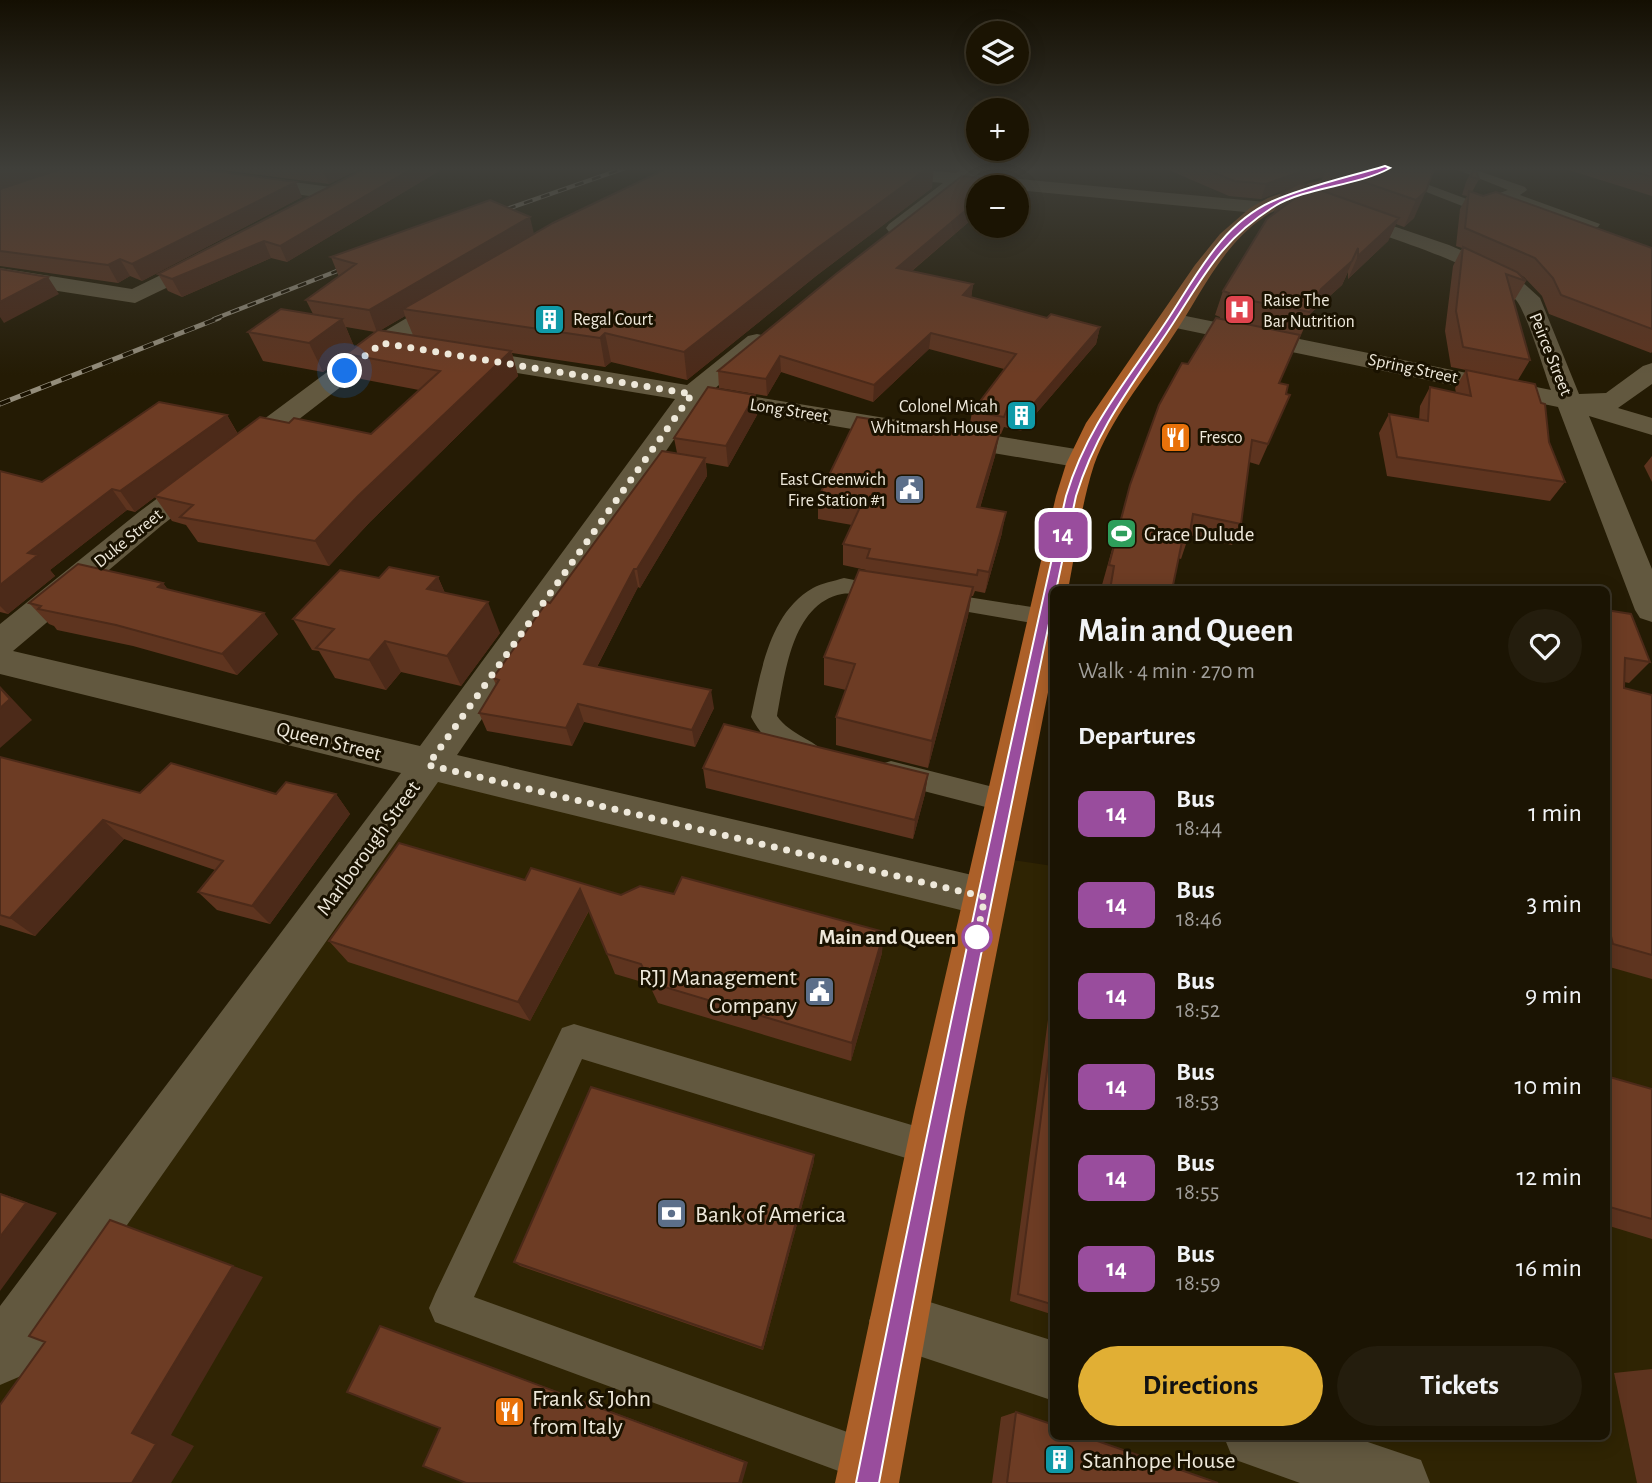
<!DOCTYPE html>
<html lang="en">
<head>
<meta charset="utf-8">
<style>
  :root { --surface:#1b1403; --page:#241d0d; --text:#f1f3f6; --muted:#a09e9a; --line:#393325; --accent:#e1af34 }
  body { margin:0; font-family:"Alegreya Sans",sans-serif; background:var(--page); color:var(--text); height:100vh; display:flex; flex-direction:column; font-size:26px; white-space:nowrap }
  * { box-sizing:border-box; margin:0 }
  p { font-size:23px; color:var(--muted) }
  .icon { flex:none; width:38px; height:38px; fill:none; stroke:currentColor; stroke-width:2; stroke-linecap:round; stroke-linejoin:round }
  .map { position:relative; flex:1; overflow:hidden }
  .drawer { position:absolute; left:1050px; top:586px; width:560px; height:854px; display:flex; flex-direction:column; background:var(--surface); border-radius:10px; box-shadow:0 4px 18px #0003,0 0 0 2px var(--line) }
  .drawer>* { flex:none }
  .badge { padding:0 14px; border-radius:10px; font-size:24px; line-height:46px }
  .tools { position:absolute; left:966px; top:21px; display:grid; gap:14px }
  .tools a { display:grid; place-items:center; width:63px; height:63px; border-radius:50%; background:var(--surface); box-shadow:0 4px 18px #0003,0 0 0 2px var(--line); font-size:35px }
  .you { position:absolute; width:35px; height:35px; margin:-18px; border:5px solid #fff; border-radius:50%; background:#1a73e8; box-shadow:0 0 0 10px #1a73e833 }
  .map>.badge { position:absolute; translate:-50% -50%; box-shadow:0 0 0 4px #fff }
  h2 { padding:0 28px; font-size:26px; line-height:63px }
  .round { display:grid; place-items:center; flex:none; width:74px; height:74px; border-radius:37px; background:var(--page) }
  .headline { display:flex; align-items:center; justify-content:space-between; height:119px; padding:0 28px }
  h1 { font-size:33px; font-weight:700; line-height:52px }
  .action { display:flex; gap:14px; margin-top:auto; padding:14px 28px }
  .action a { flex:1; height:80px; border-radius:42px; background:var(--accent); color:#111; font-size:28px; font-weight:700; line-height:80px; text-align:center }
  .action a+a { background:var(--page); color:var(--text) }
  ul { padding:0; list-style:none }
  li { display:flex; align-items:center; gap:21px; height:91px; padding:0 28px }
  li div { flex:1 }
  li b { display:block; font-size:26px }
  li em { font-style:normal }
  li .badge { min-width:77px; font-weight:700; text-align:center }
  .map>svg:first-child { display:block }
</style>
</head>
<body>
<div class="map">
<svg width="1652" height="1483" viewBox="0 0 1652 1483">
  <rect width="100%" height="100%" fill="#241b04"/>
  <path fill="#2f2403" d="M1607 698 1652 707V1483H0V1364L426 773 981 885 1000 858 1053 866 1054 1437H1606Z"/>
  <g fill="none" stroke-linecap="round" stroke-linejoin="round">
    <path fill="#62583f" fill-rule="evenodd" d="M1453 168H1470L1525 187 1527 190 1520 195 1600 224 1598 227H1588L1507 199 1475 211 1388 177 1394 173 1399 174 1475 202 1508 190Z
      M844 578 895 588 898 593 895 598C877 603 860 591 842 594 791 604 785 676 777 716 790 735 817 741 823 752L819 759 810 762C782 754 765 743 751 717 761 672 769 613 813 588 822 583 834 581 844 578Z
      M936 592 1044 609 1052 611 1054 621 1044 625 928 605 925 600 928 595Z
      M891 761 1005 790 1015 793 1019 801 1015 809 1005 812 881 780 878 772 881 764Z
      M574 1024 945 1135 950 1148 945 1161 932 1166 582 1059 474 1297 886 1446 893 1461 886 1476 871 1483 435 1322 429 1308 435 1294 562 1028Z"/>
    <path fill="#62583f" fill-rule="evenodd" d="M143 168H189L331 187 341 193 331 199 152 174Z
      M841 168H904L956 173 963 168H983L977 175 1266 202 1273 204 1276 208 1273 212 1266 214 1017 190V187L964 185 903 232H889L886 228 889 224 943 183 850 174Z
      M1343 209 1449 245 1500 267 1520 280 1540 298 1579 394 1606 393 1643 366 1652 363V384L1618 408 1652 418V435L1589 416 1652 569V622L1640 618 1635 610 1558 407 1171 327 1163 325 1159 320 1163 315 1171 313 1551 390C1544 371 1527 313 1516 300 1489 266 1379 235 1336 219L1333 215 1336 211Z
      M208 252 216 254 219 259 216 264 135 303 0 282V268L132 289Z
      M455 292 463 294 467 299 463 304 391 348 161 526 13 651 420 746 675 399 463 364 454 361 450 356 454 351 463 348 687 385 748 336 757 334 766 336 769 341 766 346 713 390 1082 450 1092 453 1096 459 1092 465 1082 468 699 403 457 755 985 878 1001 883 1007 897 1001 911 985 916 438 782 21 1376 0 1385V1306L401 773 0 674V624L139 512 373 338 447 294Z
      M898 1292 1054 1341V1401L877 1342 869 1321 877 1300Z
      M1224 1437H1353L1421 1460 1430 1483H1300L1233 1459Z"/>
    <path fill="#ac6029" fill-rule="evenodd" d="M1367 168H1396L1394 172C1350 184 1301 191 1264 217 1220 247 1200 297 1171 339 1144 380 1111 418 1094 465 1081 505 1076 549 1068 590H1054V662L965 1112 899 1483H835L914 1112 1056 496 1066 464 1086 423 1195 265 1220 234 1250 208 1268 198 1310 183Z"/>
    <defs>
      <path id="rail-far1" d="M490 215 625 168
        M214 319 355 264"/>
      <path id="rail" d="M0 404 219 318"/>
    </defs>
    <use href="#rail-far1" stroke="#948d7b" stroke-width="4.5"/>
    <use href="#rail" stroke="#948d7b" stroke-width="5"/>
    <use href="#rail-far1" stroke="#1a1200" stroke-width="2.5" stroke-dasharray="9" stroke-linecap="butt"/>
    <use href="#rail" stroke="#1a1200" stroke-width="3.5" stroke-dasharray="11" stroke-linecap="butt"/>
  </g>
  <path fill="#5e341f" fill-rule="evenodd" d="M0 168 302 197 142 281 130 276 118 283 0 266Z
    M205 168H362L329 184Z
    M366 168H444L287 262 271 258 182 297 168 291 158 274Z
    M1164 168H1430L1414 218 1404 227 1396 224 1388 241 1348 279V272L1342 285 1311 313 1279 383 1286 394 1290 395 1259 465 1249 462 1241 524 1232 545 1189 535 1181 559 1178 558 1172 590H1107L1108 587 1102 585 1130 485 1188 364 1220 319V317L1215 315 1223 291 1273 215 1281 193 1289 188 1261 199 1229 196ZM1323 177 1318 189 1302 183 1309 180Z
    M1473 168H1475L1479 179 1472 192 1652 248V352L1651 353 1549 314 1542 296 1524 277 1519 274 1526 281 1514 301 1513 300 1530 360 1518 380 1549 442 1565 482 1550 501 1387 476 1379 433 1389 414 1419 420 1420 406 1430 387 1456 393 1455 388 1466 370 1451 367 1445 331 1453 266 1462 248 1456 246 1460 209 1467 196 1462 195 1466 182Z
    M1562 168H1652V196Z
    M962 176 1002 180 1001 187H978V214L912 271 973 284 971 297 1047 318 1051 314 1100 327 1096 344 1021 431 1004 427 1001 434 969 429 972 412 1004 369 929 349 873 402 781 372 767 396 719 388 718 371 836 274Z
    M932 188 816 276 687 380 611 362 605 367 512 353 518 376 370 522 329 566 198 542 186 525 172 521 155 497 135 512 127 510 50 570 55 576 8 614 0 612V471L42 482 227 415 238 434 289 423 371 434 419 390 356 378 346 355 323 372 263 361 248 332 313 314 306 300 339 277 331 257ZM405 316 413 335 381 330ZM346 327 375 332 354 347Z
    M755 395 757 415 728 467 706 463 707 476 640 588 638 587 597 667 714 708 695 747 584 722 572 746 487 731 479 713 496 685 493 678 550 603 677 453 674 438Z
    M954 432 999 435 995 456 980 508 1002 533 985 593 975 591 973 596H971L968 616 928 768 836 745V717L846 690 824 685V657L866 570 843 565V544L852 525 818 519V498Z
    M1652 456V482L1644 466Z
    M438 577 445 593 500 633 461 686 401 672 386 690 335 678 319 651 312 650 293 619 379 578Z
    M163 583 168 590 278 634 237 675 133 646 57 630 54 626 49 624 29 603Z
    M1606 610 1650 662 1629 683 1624 682V688L1652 695V979L1606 966Z
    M0 757 140 793 336 794 350 814 270 924 217 910 198 892 215 870 124 839 35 936 0 925Z
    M703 768 928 774 925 794 913 839 706 788Z
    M525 880 621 895 882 953 851 1061 658 1003 649 984 615 974 589 911 530 1021 348 962 329 941Z
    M1054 986V1315L1010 1301 1052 990Z
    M1606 1076 1652 1089V1239L1606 1225Z
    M814 1155V1161L763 1350 520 1266 514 1262Z
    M1652 1369V1483H1637L1614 1373Z
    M1016 1412 1218 1483H992L1001 1417Z"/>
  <path fill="#4c2a19" d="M11 168H67L0 190V171Z
    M325 168H362L329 184 322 169Z
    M413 168H444L287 262 280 246Z
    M928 168H934L932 188 816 276 687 380 684 352 816 249Z
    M1310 168H1358L1326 169 1323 177 1309 180 1261 199 1266 184Z
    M1002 180 1001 187H993Z
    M296 182 302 197 142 281 132 264Z
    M1426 191 1414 218 1404 227 1416 200Z
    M978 200V214L896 284 897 268Z
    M530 217 535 238 403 309 405 316 377 332 369 310Z
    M1399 218 1388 241 1348 279 1358 256Z
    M264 241 271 258 182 297 172 279Z
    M1358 248 1342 285 1311 313 1300 337 1321 289Z
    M120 259 130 276 118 283 108 265Z
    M48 277 59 294 4 323 0 317V302Z
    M973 284 971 300 963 295Z
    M342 319 355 348 323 372 309 343Z
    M1100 327 1096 344 1021 431 1025 414Z
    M605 333 611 362 605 367 600 338Z
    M931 333 929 349 873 402 874 385Z
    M511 351 518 376 370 522 329 566 315 541 358 496Z
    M780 356 781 372 767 396 766 379Z
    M755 395 757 415 728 467 726 446Z
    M227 415 238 435 154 496 155 497 135 512 120 491Z
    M999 435 995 456 974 528 977 507Z
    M705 458 707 476 640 588 637 569Z
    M112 489 127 510 50 570 55 576 8 614 0 606V585L28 553Z
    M1006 512 1002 533 985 593 989 572Z
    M634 569 638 587 589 682 584 664Z
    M438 577 451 608 427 589Z
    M163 583 179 604 158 587Z
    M973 587 968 616 928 768 932 741Z
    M488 602 500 633 461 686 447 656Z
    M264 613 278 634 237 675 222 654Z
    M385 641 401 672 386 690 369 660Z
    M0 686 32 720 0 748Z
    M711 690 714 708 695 747 692 730Z
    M578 704 584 722 572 746 566 728Z
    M928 774 925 794 913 839 915 820Z
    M336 794 350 814 270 924 252 906Z
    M103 820 124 839 35 936 10 918Z
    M580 889 589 910 530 1021 518 1002Z
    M884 932 882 953 851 1061 852 1043Z
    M814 1155V1161L763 1350 762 1348Z
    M0 1193 57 1213 0 1291Z
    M110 1220 263 1277 171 1435 194 1446 171 1483H132V1433Z
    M380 1326 748 1462 742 1483H739Z"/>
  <path fill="#6d3c24" stroke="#4c2a19" stroke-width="2" d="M0 168H11L0 171Z
    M64 168H192L296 182 132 264 120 259 108 265 0 251V189Z
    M366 168H413L280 246 264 241 172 279 158 274Z
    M668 168H928L816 249 684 352 605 333 600 338 403 309 553 223Z
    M1203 168H1310L1266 184 1234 181Z
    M1333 168H1430L1434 169 1426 191 1416 200 1326 169Z
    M1474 168H1475L1479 179 1471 177Z
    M1622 168H1652V177Z
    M962 176 1002 180 993 187H978V200L897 268 973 284 963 295 1047 318 1051 314 1100 327 1025 414 1007 409 1004 417 972 412 1016 354 931 333 874 385 780 356 766 379 718 371 836 274Z
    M1300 183 1399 218 1358 256V248L1352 261 1321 289 1310 312 1227 296 1229 293 1223 291 1267 219 1295 198 1281 193Z
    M1469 191 1483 196 1496 192 1652 248V329L1561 295 1553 278 1535 258 1465 228Z
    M490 200 530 217 369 310 306 300 356 264 331 257Z
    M1463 247 1517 272 1526 281 1506 274 1530 360 1463 347 1456 311Z
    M0 269 48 277 0 302Z
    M281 309 342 319 309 343 248 332Z
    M1216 318 1300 335 1279 383 1288 385 1286 394 1290 395 1268 444 1252 440 1241 524 1193 514 1189 538 1183 537 1172 590H1110L1114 566 1109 565 1130 485 1159 405 1182 363 1188 364Z
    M378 330 511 351 358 496 315 541 180 517 193 505 154 496 260 417 289 423 294 418 371 434 440 371 346 354Z
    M1466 370 1535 384 1541 403 1545 404 1549 442 1565 482 1397 457 1389 414 1428 421 1430 387 1471 396Z
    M708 387 755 395 726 446 674 438Z
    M159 402 227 415 120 491 112 489 28 553 38 555 0 585V471L42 482Z
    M857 417 954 432 957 428 999 435 977 507 1006 512 989 572 978 570 977 575 867 558 870 549 843 544 861 505 818 498Z
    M662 451 705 458 637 569H634L584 664 711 690 692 730 578 704 566 728 479 713 499 680 493 678 547 602 550 603Z
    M78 564 163 583 158 587 264 613 222 654 116 625 38 609 41 606 29 603Z
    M389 567 438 577 427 589 488 602 447 656 385 641 369 660 316 648 334 629 293 619 340 570 379 578Z
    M859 570 973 587 932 741 836 717 855 664 824 657Z
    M1606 610 1631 614 1650 662 1625 658 1624 688 1652 695V955L1613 944 1606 917Z
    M0 688 10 699 0 708Z
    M724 724 928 774 915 820 703 768Z
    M0 757 140 793 171 763 276 794 286 782 336 794 252 906 198 892 223 861 103 820 10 918 0 915Z
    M399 843 525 880 531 868 621 895 640 886 674 894 682 877 884 932 852 1043 651 983 641 964 607 954 580 889 518 1002 329 941Z
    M1054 1017V1305L1018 1294Z
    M1606 1076 1652 1089V1219L1606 1206Z
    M591 1087 814 1155 762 1348 514 1262Z
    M0 1194 26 1203 0 1237Z
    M110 1220 233 1266 132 1433 156 1444 132 1483H0V1405L45 1342 29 1336Z
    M380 1326 745 1462 739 1483H466L423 1466 440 1428 347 1392Z
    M1016 1412 1054 1425V1437H1086L1218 1483H1007Z"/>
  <linearGradient id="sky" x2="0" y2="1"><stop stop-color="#140f02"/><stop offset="0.45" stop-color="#3f3f3a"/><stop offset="1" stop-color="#3f3f3a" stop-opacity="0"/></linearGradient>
  <rect width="1652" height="375" fill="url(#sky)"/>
  <path fill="#994d9d" stroke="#fff" stroke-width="2" d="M1385 166 1390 168C1358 186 1306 187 1275 206 1218 241 1201 282 1166 334 1129 389 1096 431 1076 496 1006 824 940 1153 879 1483H856C922 1153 992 824 1066 496 1087 426 1126 382 1166 322 1196 277 1221 224 1273 201 1307 186 1349 177 1385 166Z"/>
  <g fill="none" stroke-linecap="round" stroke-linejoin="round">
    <path stroke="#eee8da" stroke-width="7" stroke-dasharray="0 12.6" d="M345 371 382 343 692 394 428 765 985 897 976 940 977 937"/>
  </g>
  <defs>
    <symbol id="hospital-square" viewBox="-11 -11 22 22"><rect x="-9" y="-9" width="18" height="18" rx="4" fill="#e0444e" stroke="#1a1200"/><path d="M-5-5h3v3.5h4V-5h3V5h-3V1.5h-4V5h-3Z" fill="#fff"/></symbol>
    <symbol id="building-square" viewBox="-11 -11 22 22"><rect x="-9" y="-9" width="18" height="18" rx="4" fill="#0f9aa8" stroke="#1a1200"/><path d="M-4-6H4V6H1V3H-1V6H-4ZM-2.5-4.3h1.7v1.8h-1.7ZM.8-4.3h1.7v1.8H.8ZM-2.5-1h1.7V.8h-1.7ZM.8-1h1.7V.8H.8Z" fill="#fff"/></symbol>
    <symbol id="restaurant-square" viewBox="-11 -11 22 22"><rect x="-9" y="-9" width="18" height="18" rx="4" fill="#e8710a" stroke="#1a1200"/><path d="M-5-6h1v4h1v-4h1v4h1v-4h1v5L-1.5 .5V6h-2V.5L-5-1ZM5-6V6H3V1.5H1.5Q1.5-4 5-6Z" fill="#fff"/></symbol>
    <symbol id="civic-square" viewBox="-11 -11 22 22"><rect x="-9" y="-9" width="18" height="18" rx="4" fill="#5c6f8a" stroke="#1a1200"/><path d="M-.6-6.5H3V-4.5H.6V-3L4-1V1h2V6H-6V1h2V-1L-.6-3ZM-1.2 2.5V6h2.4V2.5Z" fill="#fff"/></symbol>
    <symbol id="stadium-square" viewBox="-11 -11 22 22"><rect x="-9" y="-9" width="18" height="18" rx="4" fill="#2e9e5b" stroke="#1a1200"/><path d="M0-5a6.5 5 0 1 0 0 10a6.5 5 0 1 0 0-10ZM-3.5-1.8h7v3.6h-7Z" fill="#fff"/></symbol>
    <symbol id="bank-square" viewBox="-11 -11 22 22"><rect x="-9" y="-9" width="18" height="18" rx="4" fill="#5c6f8a" stroke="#1a1200"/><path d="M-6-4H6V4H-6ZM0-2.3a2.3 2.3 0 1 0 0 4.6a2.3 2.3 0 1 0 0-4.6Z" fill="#fff"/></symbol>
  </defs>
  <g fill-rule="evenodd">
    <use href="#hospital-square" x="1222" y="292" width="35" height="35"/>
    <use href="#building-square" x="532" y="302" width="35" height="35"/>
    <use href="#building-square" x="1004" y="398" width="35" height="35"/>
    <use href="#restaurant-square" x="1158" y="420" width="35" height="35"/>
    <use href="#civic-square" x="892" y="472" width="35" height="35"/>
    <use href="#stadium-square" x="1104" y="516" width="35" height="35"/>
    <use href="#civic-square" x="802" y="974" width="35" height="35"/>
    <use href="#bank-square" x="654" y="1196" width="35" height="35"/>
    <use href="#restaurant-square" x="492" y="1394" width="35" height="35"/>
    <use href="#building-square" x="1042" y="1442" width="35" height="35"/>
  </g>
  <circle fill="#fff" stroke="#994d9d" stroke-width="3.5" cx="977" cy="937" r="14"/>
  <g text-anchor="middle" stroke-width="6" stroke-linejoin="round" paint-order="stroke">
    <g font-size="18" fill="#eee8da" stroke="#1a1200" text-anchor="start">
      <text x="1263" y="306">Raise The<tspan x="1263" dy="21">Bar Nutrition</tspan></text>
      <text x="573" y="325">Regal Court</text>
      <text x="998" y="412" text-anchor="end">Colonel Micah<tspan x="998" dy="21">Whitmarsh House</tspan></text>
      <text x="1199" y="443">Fresco</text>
      <text x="886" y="485" text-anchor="end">East Greenwich<tspan x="886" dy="21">Fire Station #1</tspan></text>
    </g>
    <g font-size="18" fill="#eee8da" stroke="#1a1200">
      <text transform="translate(1551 354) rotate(68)" y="6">Peirce Street</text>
      <text transform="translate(1413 368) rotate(12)" y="6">Spring Street</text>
      <text transform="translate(789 410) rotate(9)" y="6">Long Street</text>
      <text transform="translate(128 538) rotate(-39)" y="6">Duke Street</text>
    </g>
    <g font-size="21" fill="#eee8da" stroke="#1a1200" text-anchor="start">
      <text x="1144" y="541">Grace Dulude</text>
    </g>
    <g font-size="21" fill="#eee8da" stroke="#1a1200">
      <text transform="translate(329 741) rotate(14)" y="7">Queen Street</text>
      <text transform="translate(368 848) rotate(-54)" y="7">Marlborough Street</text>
    </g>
    <g font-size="21" font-weight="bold" fill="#eee8da" stroke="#1a1200" text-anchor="end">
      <text x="956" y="944">Main and Queen</text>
    </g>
    <g font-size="24" fill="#eee8da" stroke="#1a1200" text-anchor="start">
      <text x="797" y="985" text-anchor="end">RJJ Management<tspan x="797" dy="28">Company</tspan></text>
      <text x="695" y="1222">Bank of America</text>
      <text x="532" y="1406">Frank &amp; John<tspan x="532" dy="28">from Italy</tspan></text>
      <text x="1082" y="1468">Stanhope House</text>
    </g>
  </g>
</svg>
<div class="tools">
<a><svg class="icon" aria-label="layers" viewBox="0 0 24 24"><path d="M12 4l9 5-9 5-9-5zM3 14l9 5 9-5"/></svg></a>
<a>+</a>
<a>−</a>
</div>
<div class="you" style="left:345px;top:371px"></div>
<b class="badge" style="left:1063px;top:535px;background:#994d9d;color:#fff">14</b>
<section class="drawer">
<div class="headline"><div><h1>Main and Queen</h1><p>Walk · 4 min · 270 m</p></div><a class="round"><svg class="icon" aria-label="heart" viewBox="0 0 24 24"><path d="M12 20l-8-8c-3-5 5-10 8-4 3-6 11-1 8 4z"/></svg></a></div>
<h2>Departures</h2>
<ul>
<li><span class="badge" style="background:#994d9d;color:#fff">14</span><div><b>Bus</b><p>18:44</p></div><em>1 min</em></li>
<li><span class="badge" style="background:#994d9d;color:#fff">14</span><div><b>Bus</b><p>18:46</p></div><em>3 min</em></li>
<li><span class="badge" style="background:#994d9d;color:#fff">14</span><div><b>Bus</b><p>18:52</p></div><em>9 min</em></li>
<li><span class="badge" style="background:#994d9d;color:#fff">14</span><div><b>Bus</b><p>18:53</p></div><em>10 min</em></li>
<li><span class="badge" style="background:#994d9d;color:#fff">14</span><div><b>Bus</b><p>18:55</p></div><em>12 min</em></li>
<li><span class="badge" style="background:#994d9d;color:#fff">14</span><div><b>Bus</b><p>18:59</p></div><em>16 min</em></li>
</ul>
<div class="action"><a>Directions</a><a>Tickets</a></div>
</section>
</div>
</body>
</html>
